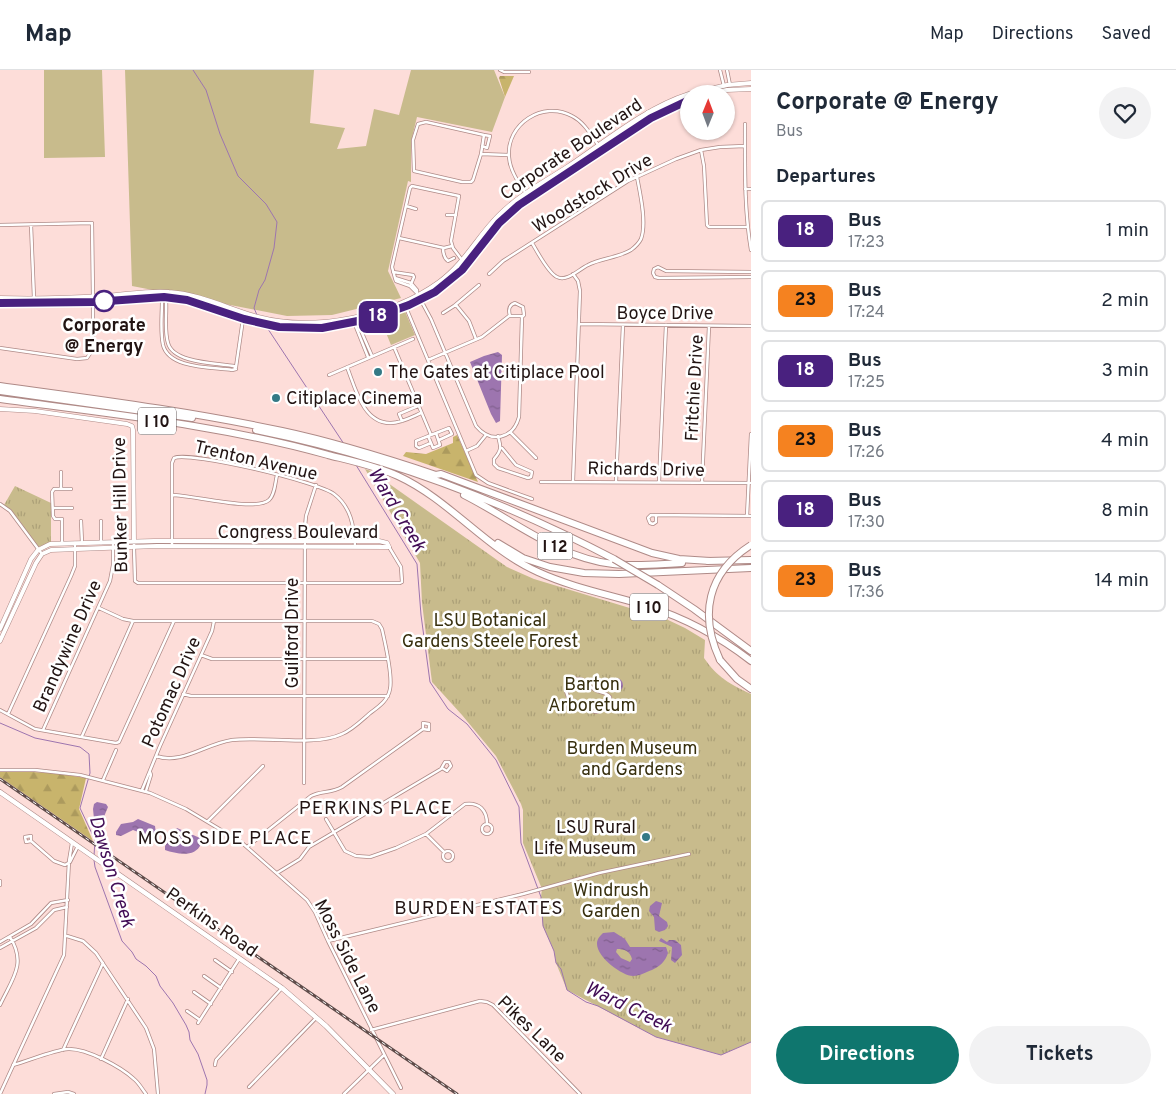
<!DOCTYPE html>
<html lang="en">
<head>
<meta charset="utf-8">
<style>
  :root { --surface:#fff; --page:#f2f2f3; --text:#1f2937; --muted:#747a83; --line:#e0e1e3; --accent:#0f766e }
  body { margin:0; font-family:Overpass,sans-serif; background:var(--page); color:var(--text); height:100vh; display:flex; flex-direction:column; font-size:19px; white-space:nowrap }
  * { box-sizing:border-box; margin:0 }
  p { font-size:16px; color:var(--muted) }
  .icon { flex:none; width:28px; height:28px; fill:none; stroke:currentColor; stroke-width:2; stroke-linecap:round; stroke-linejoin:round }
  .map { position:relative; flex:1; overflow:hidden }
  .side { display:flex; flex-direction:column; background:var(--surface); width:425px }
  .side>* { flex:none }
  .badge { padding:0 10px; border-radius:8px; font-size:18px; line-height:32px }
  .needle { width:32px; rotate:1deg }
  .controls { position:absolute; left:680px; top:15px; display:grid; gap:10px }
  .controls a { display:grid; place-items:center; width:55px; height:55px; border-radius:50%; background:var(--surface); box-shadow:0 1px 4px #0004; font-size:25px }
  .map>.badge { position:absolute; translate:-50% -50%; box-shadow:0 0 0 2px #fff }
  h2 { padding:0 25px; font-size:19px; line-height:45px }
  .round { display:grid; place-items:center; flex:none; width:52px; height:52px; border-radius:26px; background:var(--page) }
  .summary { display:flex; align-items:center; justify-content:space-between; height:85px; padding:0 25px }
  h1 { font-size:24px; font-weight:700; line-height:38px }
  .button { display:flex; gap:10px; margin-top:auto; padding:10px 25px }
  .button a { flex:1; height:58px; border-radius:30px; background:var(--accent); color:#fff; font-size:20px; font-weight:700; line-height:58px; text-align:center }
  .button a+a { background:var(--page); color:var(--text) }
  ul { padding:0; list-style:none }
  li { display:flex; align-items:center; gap:15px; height:62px; margin:0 10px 8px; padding:0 15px; border:2px solid var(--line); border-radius:8px }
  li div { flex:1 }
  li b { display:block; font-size:19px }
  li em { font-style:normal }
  li .badge { min-width:55px; font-weight:700; text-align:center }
  header { display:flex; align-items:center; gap:30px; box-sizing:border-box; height:70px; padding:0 25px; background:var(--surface); border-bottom:1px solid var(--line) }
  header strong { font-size:24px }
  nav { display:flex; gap:28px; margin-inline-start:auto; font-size:18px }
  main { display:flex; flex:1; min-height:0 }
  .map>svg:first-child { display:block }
</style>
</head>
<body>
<header>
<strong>Map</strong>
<nav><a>Map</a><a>Directions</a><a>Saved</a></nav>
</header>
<main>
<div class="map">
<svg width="751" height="1024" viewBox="0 0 751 1024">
  <defs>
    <pattern id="forest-firs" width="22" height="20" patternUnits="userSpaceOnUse" patternTransform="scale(1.25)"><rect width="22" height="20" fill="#c8b46c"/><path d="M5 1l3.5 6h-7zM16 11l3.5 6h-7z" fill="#ac9a5d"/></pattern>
    <pattern id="park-tufts" width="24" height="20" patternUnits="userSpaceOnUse" patternTransform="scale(1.25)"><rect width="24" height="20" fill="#c8bb8c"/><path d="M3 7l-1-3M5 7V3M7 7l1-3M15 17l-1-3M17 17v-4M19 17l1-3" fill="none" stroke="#aca078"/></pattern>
    <pattern id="water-ripples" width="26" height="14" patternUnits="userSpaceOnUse" patternTransform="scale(1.25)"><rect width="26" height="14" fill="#9d75af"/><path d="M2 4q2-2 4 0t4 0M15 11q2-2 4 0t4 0" fill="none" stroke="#805f8d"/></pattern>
  </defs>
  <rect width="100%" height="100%" fill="#fdddd9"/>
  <path fill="#c8bb8c" d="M44 0H102L105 87 44 88Z
    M125 0H314L310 53 345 58 337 79 366 76 374 39 399 45 411 0H494L505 27 492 62 417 47 411 72V112L408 111 388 201 401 228 332 245 287 246 132 216Z
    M404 239 415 265 391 275 380 248Z"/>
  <path fill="url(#forest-firs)" d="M500 6H514L505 27 499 8Z
    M457 365 478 412 403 386 406 382 426 384 453 373V367Z
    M10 701 54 703 86 708 79 739 93 771 0 707V702Z"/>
  <path fill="url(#park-tufts)" d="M365 399 371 401 507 497 534 509 666 549 685 558 705 570 704 588C718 608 730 614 751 624V972L721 985 656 967 567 920 556 893 554 881 543 856 540 834 542 819 523 773V740L521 734 496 686 462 645 432 612 422 533 420 493Z
    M15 416 51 433V473L38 477 11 440 4 435Z"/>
  <path fill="url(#water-ripples)" fill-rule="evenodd" d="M498 282 502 285 500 351 496 353 491 344 470 292 484 286Z
    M609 615a7 7 0 1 1 14 0a7 7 0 1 1-14 0Z
    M97 732 106 734 108 737 103 749 98 752 94 749 93 739 94 734Z
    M138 749 155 756 156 764 151 767 133 760 121 766 116 765V762L121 754 133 752Z
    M177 758 200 768 201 774C195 788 177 784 165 780V776Z
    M656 831 662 833 659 846 667 852 668 856 665 860 659 862 655 860 654 847 649 841 650 836Z
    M614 862 625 869 630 877H666L668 883C665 892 660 896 652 900 646 902 640 906 633 906 621 906 591 883 598 869 599 867 601 865 603 863ZM617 879C624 879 630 881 632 889L630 892 621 888 616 882Z
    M661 868 667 872 669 870H675L681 875 682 885 675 893 671 890 672 877 659 871Z"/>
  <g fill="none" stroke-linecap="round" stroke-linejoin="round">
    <path stroke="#9d75af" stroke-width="1" d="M193 0 206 20 220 64 238 106 266 134 277 152 274 178 265 210 259 220 254 238 257 245
      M266 256 344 374
      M356 395 417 494 421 545 430 612 448 639 467 654 496 690 519 737 521 773 541 827 543 856 554 881 556 893 561 899 567 920 586 932 598 936 656 967 721 985 751 972
      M0 653 35 668 80 677 89 684 90 703 80 738 95 770 94 786
      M94 790 95 797 122 871 132 882 136 889 146 896 156 906 160 916 173 933 186 955 189 962 190 970 198 984 207 1010V1015L205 1024"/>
    <defs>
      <path id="minor" d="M500 0 504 2H529
        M720 0 724 16
        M727 0 730 15
        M745 54C745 97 744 138 751 180
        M482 76 487 78 490 66 484 65
        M701 80 704 96 707 155 709 157H747
        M481 84 484 65 426 52 418 54 413 70 414 101 462 112H471L473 110 481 84 508 85
        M745 119H751
        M529 127C520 116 510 102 509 87 506 54 543 30 572 46 586 53 593 69 602 80
        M406 136 416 139
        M447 145H456
        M0 155 92 153 93 227
        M31 155 34 228
        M399 168 444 178 452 176
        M532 173C537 181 548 203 557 207 567 212 578 200 588 195 601 188 618 188 631 180 635 177 639 173 641 169 647 153 640 123 637 107
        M443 178C443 183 444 188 448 191L454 188
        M393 202 413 205 414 207 411 214
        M751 202 666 201 658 197 654 199 653 203 655 207 659 208 751 207
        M489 204 503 191 628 111 676 89 701 80 720 77 745 76
        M395 208 392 197 410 118 412 116 459 126 451 171 453 178 462 190
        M164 222V227L166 230C167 244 164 260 168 273 173 293 216 293 234 296L236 299
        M417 223 410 216 396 211 395 208 411 213 417 220V223L431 249 476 356C491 374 513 369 519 347L522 247 524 245 523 237 515 233C509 235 508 239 510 246
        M164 227 162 231C162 245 160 261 163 275 169 299 212 297 232 300L236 299
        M456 235 469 251 476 269
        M407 240 476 405 488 413 532 429
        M443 243 454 236 479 215
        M579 254 751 256
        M394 277 431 365 449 358 452 364 439 370
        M0 278 77 289 87 288 93 279V232
        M368 287 354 252 355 247 372 286
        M428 290 482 267 509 246H521L522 247
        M236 297 243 249
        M347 297C355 317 363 354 391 353 401 353 412 347 421 343
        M329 305 413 269
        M402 351 399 344 418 336
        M510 362 536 388
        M428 366 431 373 419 378 416 376V371L431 365
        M498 366C501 377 502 380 494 389V394L498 398 528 408 531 407 532 402 516 395 502 378
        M431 373 433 378 440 375 436 363
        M466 381 477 376 486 365
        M61 402V419
        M573 411 580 221 578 211 573 204
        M541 412 751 413
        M616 412 623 255
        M659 412 666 255
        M702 412 709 256
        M172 425C192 425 255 442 269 430 275 425 275 413 277 405
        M0 434 10 441 42 484
        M53 438H72
        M656 446V452L653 454 650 453 648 448 651 445 751 446
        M747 446 751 364
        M120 450 121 471
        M81 451 82 473
        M101 451V473
        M62 473V449H55L53 446 52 422 54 419H71
        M172 476V393L174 388C190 381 319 412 334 424 351 437 354 456 355 476
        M134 478 135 511 138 513H400L402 512 401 497 389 477
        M99 538 123 549 133 551H372L379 554 382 559C385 573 393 605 390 619 388 631 378 637 369 644 361 651 352 660 342 664 314 677 263 666 232 670 205 674 182 695 156 686
        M201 585 212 589H386
        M183 624 191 626H388
        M568 638C579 631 586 641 597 642L610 630V627C606 622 601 623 595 620 585 614 587 607 573 609L567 613 566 621 570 633V636
        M0 640 35 659 116 673 119 672 174 551
        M8 644 71 506 75 496V473
        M43 660 110 511 113 495V473
        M82 666 133 551
        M0 700H35L80 705 150 723 186 739 241 772 307 830 315 842 328 871 401 1018
        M103 710 116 680
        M304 713 305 457 306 446 316 415
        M142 720 160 676 212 561 214 551
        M146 721 151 705 150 702
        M326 749 345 781 356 786 370 787 396 778 426 764 465 734C479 732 487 740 487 754
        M208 751 263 696
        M482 759a5 5 0 1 1 10 0a5 5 0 1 1-10 0Z
        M426 764 444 782
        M31 771 26 772 25 767 31 766V771L54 791 65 795 70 792
        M247 777 311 726C321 721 332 723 342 717L423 659 429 660V654L423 653V659
        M443 786a5 5 0 1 1 10 0a5 5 0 1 1-10 0Z
        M70 792 78 776
        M277 803 300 789 309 777 441 699 445 692H449L451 696 447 701 442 698
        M0 811V815
        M67 866 83 871 96 883 146 958 154 979 158 1024
        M328 871 523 824 599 803 689 784
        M0 872 31 854 51 833 68 830
        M0 878 36 858 54 840 67 837
        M215 890 232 902
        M204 906 221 918
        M194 922 211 934
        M0 935C12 909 27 894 10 867
        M187 941 200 950
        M198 953 239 889
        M371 960 480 931 487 932 493 935 580 1024
        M63 980 103 893
        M101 989 128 929
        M13 995C28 991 54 980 68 979 86 978 121 997 134 1009 139 1013 142 1019 146 1024
        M215 995 216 990 282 918
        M249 1017 316 948
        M0 1024 64 885 69 791 72 773
        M54 1024 68 1022 74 1024
        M344 1024 384 985"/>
      <path id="tertiary" d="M689 24 727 15 751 13
        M709 24 727 20 751 19
        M0 228C34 229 70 228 104 226 126 225 147 220 169 222 200 224 229 239 258 247 314 262 392 246 439 212 464 194 477 167 498 146 517 126 544 112 567 97 605 72 645 38 689 24
        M0 233 93 232 164 227 187 230 243 249 279 257 322 258 373 248 409 235 435 222 462 200 499 153 519 135 651 48 689 30
        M0 339 35 341 127 354 132 356 133 360 134 473
        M0 559 31 489 38 480 50 474 154 471H379L387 473 389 477
        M0 571 36 493 42 484 51 480 157 476 389 477"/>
      <path id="secondary" d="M0 722 282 918 326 956 393 1024"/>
      <path id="primary" d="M648 43 651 48"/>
      <path id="motorway" d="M0 316C94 329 189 341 282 361 334 372 385 388 436 405L441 404 652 483 679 489 710 491
        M0 321 192 348
        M0 329C110 344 221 355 328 385 352 391 376 396 398 406 450 430 486 479 538 502 573 518 611 525 647 536 685 548 720 567 751 591
        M256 360C381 385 501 430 614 489
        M464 425C512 449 558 488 613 494 636 497 659 494 682 493
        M498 473 523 488 550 497 584 503 619 504 751 498
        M707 491 751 490
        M658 515 694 539 751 581
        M720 590 737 609 751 619"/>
    </defs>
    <use href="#minor" stroke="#af8a87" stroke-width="4"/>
    <use href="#tertiary" stroke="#af8a87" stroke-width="5"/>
    <use href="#secondary" stroke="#af8a87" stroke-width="5.5"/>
    <use href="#primary" stroke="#af8a87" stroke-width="6"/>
    <use href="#motorway" stroke="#af8a87" stroke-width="8"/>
    <use href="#minor" stroke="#fff" stroke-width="2.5"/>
    <use href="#tertiary" stroke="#fff" stroke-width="4"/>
    <use href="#secondary" stroke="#fff" stroke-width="4.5"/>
    <use href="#primary" stroke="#fff" stroke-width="5"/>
    <use href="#motorway" stroke="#fff" stroke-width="6"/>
    <defs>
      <path id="rail" d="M0 709 457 1024"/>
    </defs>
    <use href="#rail" stroke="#5f4c4a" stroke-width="3"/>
    <use href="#rail" stroke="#fff" stroke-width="1" stroke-dasharray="4" stroke-linecap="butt"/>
    <defs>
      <path id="motorway-bridge" d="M614 489 658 515
        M720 590C699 545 707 503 751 475"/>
    </defs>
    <use href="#motorway-bridge" stroke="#af8a87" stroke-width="8" stroke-linecap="butt"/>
    <use href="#motorway-bridge" stroke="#fff" stroke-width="6"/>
  </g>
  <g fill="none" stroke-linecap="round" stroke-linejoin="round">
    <defs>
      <path id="line" d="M0 233 94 232 164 227 187 230 244 249 279 257 322 258 373 248 409 235 435 222 462 200 499 153 519 135 651 48 689 30"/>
    </defs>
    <use href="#line" stroke="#fff" stroke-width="11"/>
    <use href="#line" stroke="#49217f" stroke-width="8"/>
  </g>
  <circle fill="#fff" stroke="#49217f" stroke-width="2.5" cx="104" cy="231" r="10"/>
  <g fill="#347a86" stroke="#fff" stroke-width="2">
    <circle cx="378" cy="302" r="5"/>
    <circle cx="276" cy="328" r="5"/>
    <circle cx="646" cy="767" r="5"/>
  </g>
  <g text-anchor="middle" stroke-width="5" stroke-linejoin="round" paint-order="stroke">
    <g fill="#fff" stroke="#645a5a" stroke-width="1">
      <rect x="138" y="337.5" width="38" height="27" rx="4"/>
      <rect x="537.5" y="462.5" width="35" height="27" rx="4"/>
      <rect x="630" y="523.5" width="38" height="27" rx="4"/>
    </g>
    <g font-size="16" font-weight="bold" fill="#221413">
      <text x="157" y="357">I 10</text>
      <text x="555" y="482">I 12</text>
      <text x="649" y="543">I 10</text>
    </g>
    <g font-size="18" fill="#221413" stroke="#fff">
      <text transform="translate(571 79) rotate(-34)" y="6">Corporate Boulevard</text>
      <text transform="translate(592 123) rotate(-31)" y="6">Woodstock Drive</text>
      <text x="665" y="249">Boyce Drive</text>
      <text transform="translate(694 318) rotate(-87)" y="6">Fritchie Drive</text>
      <text transform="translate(256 390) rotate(13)" y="6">Trenton Avenue</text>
      <text transform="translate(646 399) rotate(1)" y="6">Richards Drive</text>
      <text transform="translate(120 435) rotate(-91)" y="6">Bunker Hill Drive</text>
      <text x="298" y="468">Congress Boulevard</text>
      <text transform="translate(292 563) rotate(-90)" y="6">Guilford Drive</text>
      <text transform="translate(67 576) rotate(-66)" y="6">Brandywine Drive</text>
      <text transform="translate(171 622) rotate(-66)" y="6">Potomac Drive</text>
      <text transform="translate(212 852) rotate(35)" y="6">Perkins Road</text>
      <text transform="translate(348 886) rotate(63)" y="6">Moss Side Lane</text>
      <text transform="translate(532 959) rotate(44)" y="6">Pikes Lane</text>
    </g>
    <g font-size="18" font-weight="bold" fill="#221413" stroke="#fff">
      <text x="104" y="261">Corporate<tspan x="104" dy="21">@ Energy</tspan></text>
    </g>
    <g font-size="18" fill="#221413" stroke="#fff" text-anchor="start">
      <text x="388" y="308">The Gates at Citiplace Pool</text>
      <text x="286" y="334">Citiplace Cinema</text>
      <text x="636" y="763" text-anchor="end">LSU Rural<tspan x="636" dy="21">Life Museum</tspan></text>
    </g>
    <g font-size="18" fill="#372f0e" stroke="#fff">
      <text x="490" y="556">LSU Botanical<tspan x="490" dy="21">Gardens Steele Forest</tspan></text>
      <text x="592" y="620">Barton<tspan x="592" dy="21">Arboretum</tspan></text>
      <text x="632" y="684">Burden Museum<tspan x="632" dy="21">and Gardens</tspan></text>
      <text x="611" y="826">Windrush<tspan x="611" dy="21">Garden</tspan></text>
    </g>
    <g font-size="19" font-style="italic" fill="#420d56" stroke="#fff">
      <text transform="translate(398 439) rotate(59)" y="7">Ward Creek</text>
      <text transform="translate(113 801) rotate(73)" y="7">Dawson Creek</text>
      <text transform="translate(629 936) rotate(26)" y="7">Ward Creek</text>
    </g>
    <g font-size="19" letter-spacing="1" fill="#221413" stroke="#fff">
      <text x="376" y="744">PERKINS PLACE</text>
      <text x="225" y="774">MOSS SIDE PLACE</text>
      <text x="479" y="844">BURDEN ESTATES</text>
    </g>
  </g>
</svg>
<div class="controls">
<a><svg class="needle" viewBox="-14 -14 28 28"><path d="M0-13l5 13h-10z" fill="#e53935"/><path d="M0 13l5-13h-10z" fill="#747a83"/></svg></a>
</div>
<b class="badge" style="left:378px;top:247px;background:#49217f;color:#fff">18</b>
</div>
<section class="side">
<div class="summary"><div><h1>Corporate @ Energy</h1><p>Bus</p></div><a class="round"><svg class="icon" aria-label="heart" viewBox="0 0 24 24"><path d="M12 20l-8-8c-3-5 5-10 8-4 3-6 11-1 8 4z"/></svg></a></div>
<h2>Departures</h2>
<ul>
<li><span class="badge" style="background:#49217f;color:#fff">18</span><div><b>Bus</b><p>17:23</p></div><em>1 min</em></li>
<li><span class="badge" style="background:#f58220;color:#111">23</span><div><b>Bus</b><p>17:24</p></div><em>2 min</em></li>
<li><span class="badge" style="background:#49217f;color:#fff">18</span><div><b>Bus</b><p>17:25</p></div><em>3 min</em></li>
<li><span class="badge" style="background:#f58220;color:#111">23</span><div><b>Bus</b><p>17:26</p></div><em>4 min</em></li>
<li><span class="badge" style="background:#49217f;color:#fff">18</span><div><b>Bus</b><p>17:30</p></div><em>8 min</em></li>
<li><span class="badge" style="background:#f58220;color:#111">23</span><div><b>Bus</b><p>17:36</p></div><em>14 min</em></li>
</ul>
<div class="button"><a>Directions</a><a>Tickets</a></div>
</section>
</main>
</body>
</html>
